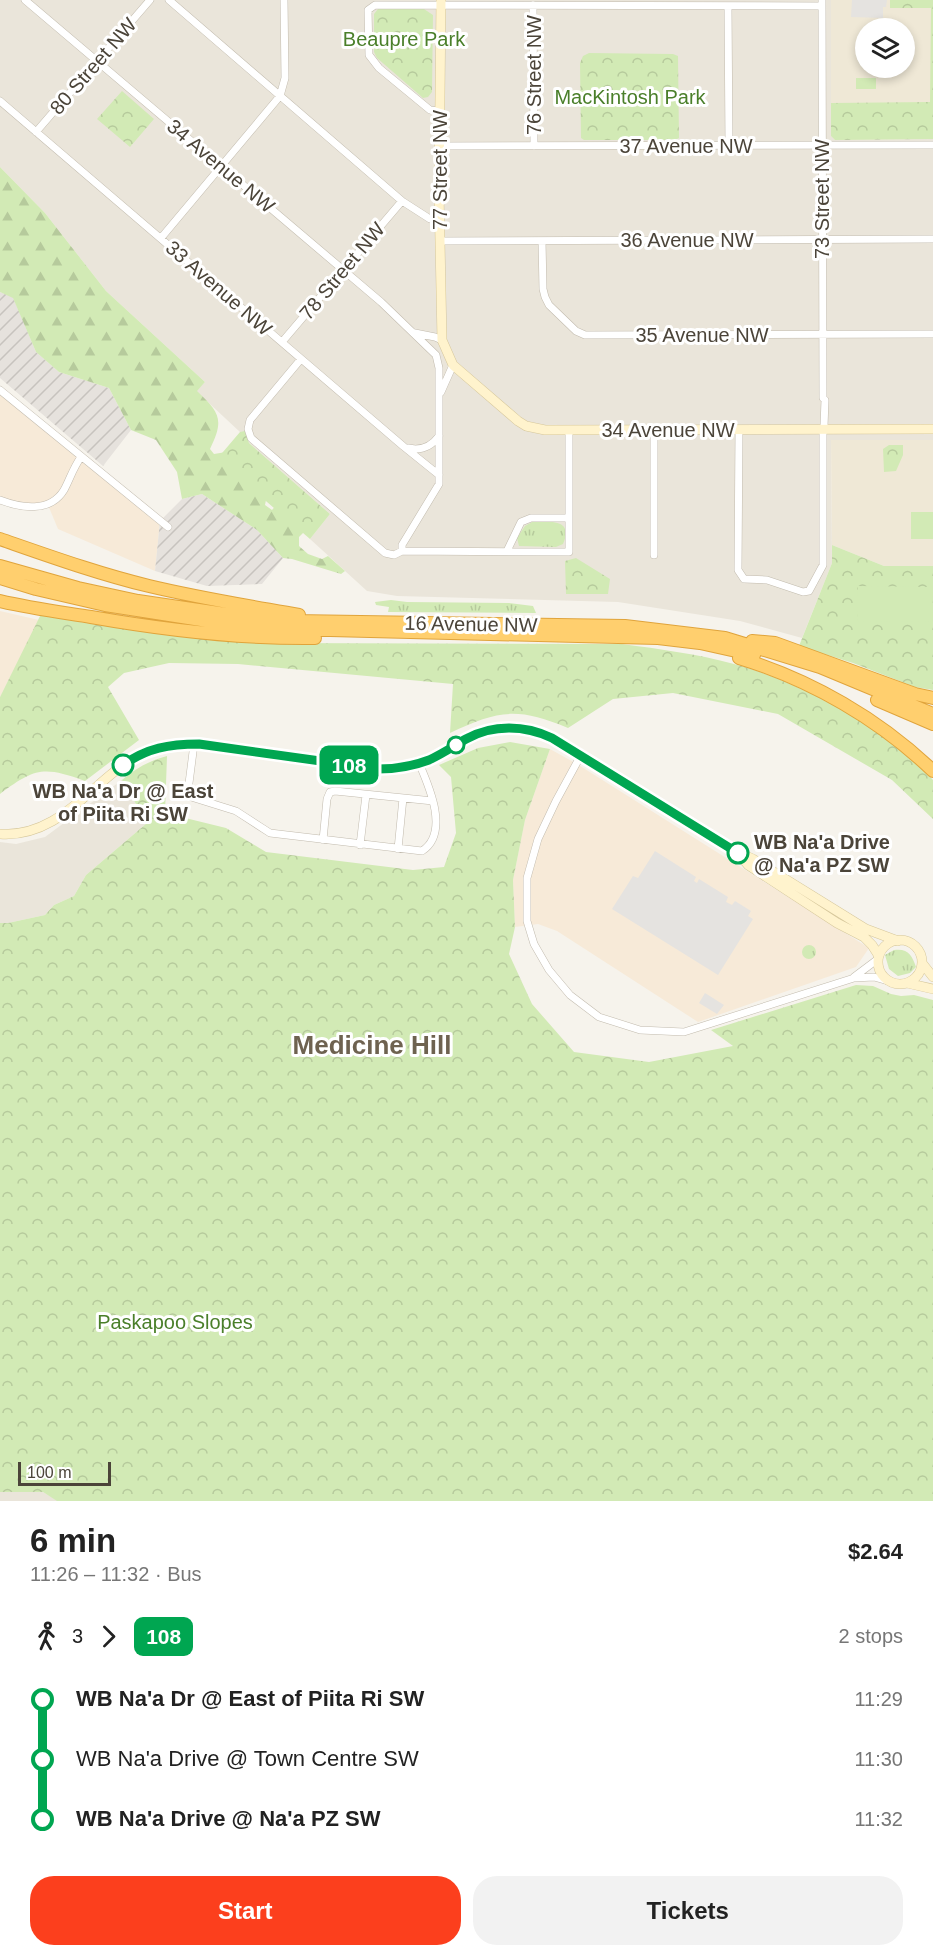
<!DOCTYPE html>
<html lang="en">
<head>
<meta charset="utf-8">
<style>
  :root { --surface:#fff; --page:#f2f2f2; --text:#222; --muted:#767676; --accent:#fc3f1d }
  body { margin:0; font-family:Helvetica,sans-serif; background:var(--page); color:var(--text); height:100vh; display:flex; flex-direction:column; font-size:22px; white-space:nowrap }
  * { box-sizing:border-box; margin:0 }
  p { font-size:20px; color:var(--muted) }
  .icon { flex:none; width:33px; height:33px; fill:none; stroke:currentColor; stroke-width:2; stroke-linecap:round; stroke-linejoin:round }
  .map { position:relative; height:1501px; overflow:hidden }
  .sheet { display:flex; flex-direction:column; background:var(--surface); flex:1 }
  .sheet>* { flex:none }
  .badge { padding:0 12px; border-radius:9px; font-size:21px; line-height:39px }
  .tools { position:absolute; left:855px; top:18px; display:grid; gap:12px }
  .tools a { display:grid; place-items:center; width:60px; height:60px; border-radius:50%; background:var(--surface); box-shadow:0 3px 9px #0003; font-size:30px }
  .scale { position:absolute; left:18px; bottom:15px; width:93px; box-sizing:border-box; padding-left:6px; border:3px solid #4b4439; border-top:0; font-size:16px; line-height:21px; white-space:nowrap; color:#4b4439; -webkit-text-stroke:4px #fff; paint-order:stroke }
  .map>.badge { position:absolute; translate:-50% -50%; box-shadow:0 0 0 3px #fff }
  .legs { display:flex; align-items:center; gap:9px; height:66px; padding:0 30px; font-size:20px }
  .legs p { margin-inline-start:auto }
  .head { display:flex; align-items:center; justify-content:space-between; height:102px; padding:0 30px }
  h1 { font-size:33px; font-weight:600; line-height:45px }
  .cta { display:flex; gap:12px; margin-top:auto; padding:12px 30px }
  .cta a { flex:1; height:69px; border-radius:24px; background:var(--accent); color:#fff; font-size:24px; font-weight:600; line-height:69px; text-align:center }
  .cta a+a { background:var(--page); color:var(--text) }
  ul { padding:0 30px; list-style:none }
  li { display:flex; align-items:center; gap:21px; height:60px; font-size:22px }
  li i { display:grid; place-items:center; width:9px; height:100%; margin:0 8px; background:currentColor }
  li i::after { content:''; width:15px; height:15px; margin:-8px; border:4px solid; border-radius:50%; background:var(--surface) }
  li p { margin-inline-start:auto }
  li:first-child i { background:linear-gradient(#0000 50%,currentColor 0) }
  li:last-child i { background:linear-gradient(currentColor 50%,#0000 0) }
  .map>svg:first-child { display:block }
</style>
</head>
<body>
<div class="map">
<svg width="933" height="1501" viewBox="0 0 933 1501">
  <defs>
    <pattern id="industrial-furrows" width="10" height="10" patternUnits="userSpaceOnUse" patternTransform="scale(1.5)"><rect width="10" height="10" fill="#e6e2dd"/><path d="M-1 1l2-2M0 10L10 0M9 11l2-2" fill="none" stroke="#c7c3be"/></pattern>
    <pattern id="grass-tufts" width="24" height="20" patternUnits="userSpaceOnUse" patternTransform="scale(1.5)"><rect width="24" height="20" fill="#d2eab5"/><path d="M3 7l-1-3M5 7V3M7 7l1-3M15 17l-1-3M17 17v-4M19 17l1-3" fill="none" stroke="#b6ca9c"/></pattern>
    <pattern id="forest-firs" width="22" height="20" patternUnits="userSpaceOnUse" patternTransform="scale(1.5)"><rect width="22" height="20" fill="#d2eab5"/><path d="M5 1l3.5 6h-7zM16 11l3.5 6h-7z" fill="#b6ca9c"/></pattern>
    <pattern id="park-crowns" width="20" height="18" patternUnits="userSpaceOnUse" patternTransform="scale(1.5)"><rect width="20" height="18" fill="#d2eab5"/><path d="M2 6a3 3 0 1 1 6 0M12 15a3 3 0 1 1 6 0" fill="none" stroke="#b6ca9c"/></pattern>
  </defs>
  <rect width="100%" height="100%" fill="#f6f3ec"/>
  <path fill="#eae5da" d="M0 0H831V136L835 140 933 139V440H831L832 563 802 638 740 621 618 602 397 596 367 591 310 539 330 514 249 443 245 432H240L196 391 205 382 106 291 45 213 0 167Z
    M122 780 147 823 86 875 74 896 54 905 45 915 8 923H0V842L16 844 45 837Z
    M0 1492H43L58 1501H0Z"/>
  <path fill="#f7ead8" d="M0 390 160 521 155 571 58 529 48 505 33 507 0 500Z
    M0 611 39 620 0 697Z
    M550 749 577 764 869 948 856 967 698 1022 557 931 538 924 515 927 513 880 525 820Z"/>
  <path fill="url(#industrial-furrows)" d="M0 292 13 297 36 352 59 372 109 388 131 430 103 466 0 378Z
    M202 494 257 530 283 558 262 584 207 586 155 571 160 521 182 499Z"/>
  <path fill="#efe8d6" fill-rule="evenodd" d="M831 0H933V139L835 140 831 136ZM866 28H904V68H866Z
    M831 440H933V566H884L832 545Z"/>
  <path fill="url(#grass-tufts)" d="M534 521C551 522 574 519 563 544L556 547 519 546 517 538 525 526Z
    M391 600 407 602 509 603 533 606 536 613 388 612 389 607 376 605 375 602Z
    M802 952a7 7 0 1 1 14 0a7 7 0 1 1-14 0Z
    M894 950C908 948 912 955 916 967L910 973 898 976 889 969 885 955Z"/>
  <path fill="url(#forest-firs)" d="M0 167 45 213 106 291 205 382 197 391C219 412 225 419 210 449L214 454 232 451 268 490 265 505 272 510 278 503 307 529 299 537V546L308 554 322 559 328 556 345 571 341 574 292 559 283 558 257 530 202 494 182 499 177 472 156 440 131 430 109 388 59 372 36 352 13 298 0 292Z"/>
  <path fill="url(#park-crowns)" d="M890 0H933V139L835 140 831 136V103L930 102 931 8H890Z
    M378 9H424L433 15 432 92 428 97 423 98 377 58 374 52V14Z
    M589 53 673 54 678 56 679 138 675 140H584L581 138 580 63 583 56Z
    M122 91 154 119 130 147 97 119Z
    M245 431 249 443 330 514 310 539 217 459 240 432Z
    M889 445H903V455L896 471 884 472 883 449Z
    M832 545 884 566H933V690L915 687 853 663 799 646 832 563Z
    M576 558 610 579 608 594H566L565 561Z
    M41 614 80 622 272 643 622 644C660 649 697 654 734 664 799 681 889 730 933 780V819L892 780 778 714 673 693 613 699 568 728C517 707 498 710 450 733L453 684 238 664 169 663 124 673 108 687 139 740 85 781C43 766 35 768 0 794V697Z
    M510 742 550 749 525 820 513 880 515 927 509 954 532 1004 574 1052 649 1062 733 1046 711 1030 856 985 873 986 891 994 901 996 914 995 933 1000V1501H57L43 1492H0V923H8L45 915 54 905 74 896 86 875 147 823 122 780C136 768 149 761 167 756L165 813 226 828 266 852 413 870 444 867 456 833 451 777 439 765 478 748Z"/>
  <path fill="#d2eab5" d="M856 78H876V89H856Z
    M911 512H933V539H911Z
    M858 586 933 587 932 622 857 621Z"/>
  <path fill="#e5e3e0" d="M852 0H887L886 7H883V18L851 17Z
    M655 851 696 877 694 881 697 883 699 879 728 897 726 902 732 905 735 901 751 911 748 916 753 919 718 975 612 909 633 876 638 878Z
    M705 993 724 1005 717 1014 699 1003Z"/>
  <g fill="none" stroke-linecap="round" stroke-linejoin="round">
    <defs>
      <path id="street" d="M25 0 381 302 436 355 439 368V484L402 545V551
        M169 0 402 201 430 219 440 220
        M533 5 534 146
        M728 6 729 146
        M0 101 403 446 439 475
        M439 111 430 110 379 68 369 55 368 10 375 5 822 6
        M36 132 150 0
        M440 146 933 145
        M161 238 280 96 285 78 284 0
        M440 241 933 239
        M542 241 543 289 545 297 549 305 576 331 585 335 933 334
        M415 333 435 337 442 340
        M282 342 402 201
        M301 359 250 420 248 429 251 438 385 553 394 555 402 551 569 552V431
        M0 390 168 527
        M441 392 453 365
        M739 430 738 570 744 579 767 580 803 592 809 591 823 565V430L824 426 825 400 823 398 822 0
        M408 448C421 451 431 447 439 436
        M0 500C21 508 50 513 64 490 70 479 73 468 81 457
        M507 551 521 522 531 518H568
        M654 555V430
        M194 744 188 791 191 797 236 811 270 833 422 851C450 833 429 786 419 763
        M581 755 556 801 538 839 527 878V921L534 944 549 970 570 995 599 1017 640 1030 684 1032 854 978 874 977 888 981
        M323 840 327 799 330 792 335 791 433 801
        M360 845 366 795
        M398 849 403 798
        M854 977 878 959"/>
      <path id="secondary" d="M441 0 439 192 442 340 453 365 518 421 526 426 545 430 933 429
        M0 834C59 838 91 783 136 756 156 744 177 744 199 744L378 769C398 769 417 765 436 757 459 745 479 729 506 727 546 725 580 755 613 775 657 803 704 838 753 859L866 929 898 941
        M739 854 748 865 837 923 864 937 872 945 879 956
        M878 962a22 22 0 1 1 44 0a22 22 0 1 1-44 0Z
        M922 963 933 977
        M907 983 933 989"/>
      <path id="highway" d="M0 539C49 556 99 574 149 586 199 598 249 606 299 615
        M0 566 78 588 138 601 239 616 294 621 625 626 725 638 820 667 933 714
        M0 578 36 589 105 605 227 624 290 629 658 638 700 643 754 655
        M0 601C30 608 60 612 91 617 165 630 239 639 315 638
        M752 641 775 643 915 694 933 698
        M739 658C811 680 879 719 933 771
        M877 700 933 724"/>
    </defs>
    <use href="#street" stroke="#c2bbae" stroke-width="8"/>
    <use href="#secondary" stroke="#d6c79b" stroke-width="10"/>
    <use href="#highway" stroke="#e0a43c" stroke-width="14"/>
    <use href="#street" stroke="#fff" stroke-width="7"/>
    <use href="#secondary" stroke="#fff3cd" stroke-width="9"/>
    <use href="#highway" stroke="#ffcf6e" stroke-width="12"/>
  </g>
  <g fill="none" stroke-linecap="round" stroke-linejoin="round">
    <defs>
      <path id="line-1" d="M123 765C147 748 169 744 199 744L378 769C396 769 413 766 429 760 442 754 454 746 466 739 493 724 525 725 552 738L738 853"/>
    </defs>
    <use href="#line-1" stroke="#fff" stroke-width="14"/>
    <use href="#line-1" stroke="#00a651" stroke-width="9"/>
  </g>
  <g fill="#fff" stroke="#00a651" stroke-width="3">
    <circle cx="456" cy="745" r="8"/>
    <circle cx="123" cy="765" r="10"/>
    <circle cx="738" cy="853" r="10"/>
  </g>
  <g text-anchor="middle" stroke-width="6" stroke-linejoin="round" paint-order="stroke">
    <g font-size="20" fill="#4a7f2a" stroke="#fff">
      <text x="404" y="46">Beaupre Park</text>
      <text x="630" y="104">MacKintosh Park</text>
      <text x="175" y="1329">Paskapoo Slopes</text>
    </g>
    <g font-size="20" fill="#4b4439" stroke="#fff">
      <text transform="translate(93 66) rotate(-49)" y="7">80 Street NW</text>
      <text transform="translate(534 75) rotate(-90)" y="7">76 Street NW</text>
      <text x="686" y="153">37 Avenue NW</text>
      <text transform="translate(221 166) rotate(40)" y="7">34 Avenue NW</text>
      <text transform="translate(440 170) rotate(-90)" y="7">77 Street NW</text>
      <text transform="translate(822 199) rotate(-90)" y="7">73 Street NW</text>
      <text x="687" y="247">36 Avenue NW</text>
      <text transform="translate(342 271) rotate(-50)" y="7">78 Street NW</text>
      <text transform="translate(219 288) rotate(41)" y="7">33 Avenue NW</text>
      <text x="702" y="342">35 Avenue NW</text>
      <text x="668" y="437">34 Avenue NW</text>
      <text transform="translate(471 624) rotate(1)" y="7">16 Avenue NW</text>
    </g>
    <g font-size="20" font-weight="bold" fill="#4b4439" stroke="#fff">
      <text x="123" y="798">WB Na'a Dr @ East<tspan x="123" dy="23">of Piita Ri SW</tspan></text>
      <text x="754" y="849" text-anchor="start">WB Na'a Drive<tspan x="754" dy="23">@ Na'a PZ SW</tspan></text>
    </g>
    <g font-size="26" font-weight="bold" fill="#6e6250" stroke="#fff">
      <text x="372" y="1054">Medicine Hill</text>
    </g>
  </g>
</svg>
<div class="tools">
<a><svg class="icon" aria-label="layers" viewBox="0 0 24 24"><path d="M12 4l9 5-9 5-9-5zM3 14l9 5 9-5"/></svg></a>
</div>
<div class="scale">100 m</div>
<b class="badge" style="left:349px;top:765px;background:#00a651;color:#fff">108</b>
</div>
<section class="sheet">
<div class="head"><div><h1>6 min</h1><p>11:26 – 11:32 · Bus</p></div><b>$2.64</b></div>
<div class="legs"><svg class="icon" aria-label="walk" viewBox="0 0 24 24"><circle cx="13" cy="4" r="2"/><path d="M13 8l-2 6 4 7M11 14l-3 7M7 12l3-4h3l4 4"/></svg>3<svg class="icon" aria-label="forward" viewBox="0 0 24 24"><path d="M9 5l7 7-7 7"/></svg><b class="badge" style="background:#00a651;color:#fff">108</b><p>2 stops</p></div>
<ul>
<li><i style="color:#00a651"></i><b>WB Na'a Dr @ East of Piita Ri SW</b><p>11:29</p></li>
<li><i style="color:#00a651"></i><span>WB Na'a Drive @ Town Centre SW</span><p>11:30</p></li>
<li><i style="color:#00a651"></i><b>WB Na'a Drive @ Na'a PZ SW</b><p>11:32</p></li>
</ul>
<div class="cta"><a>Start</a><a>Tickets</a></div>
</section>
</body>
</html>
